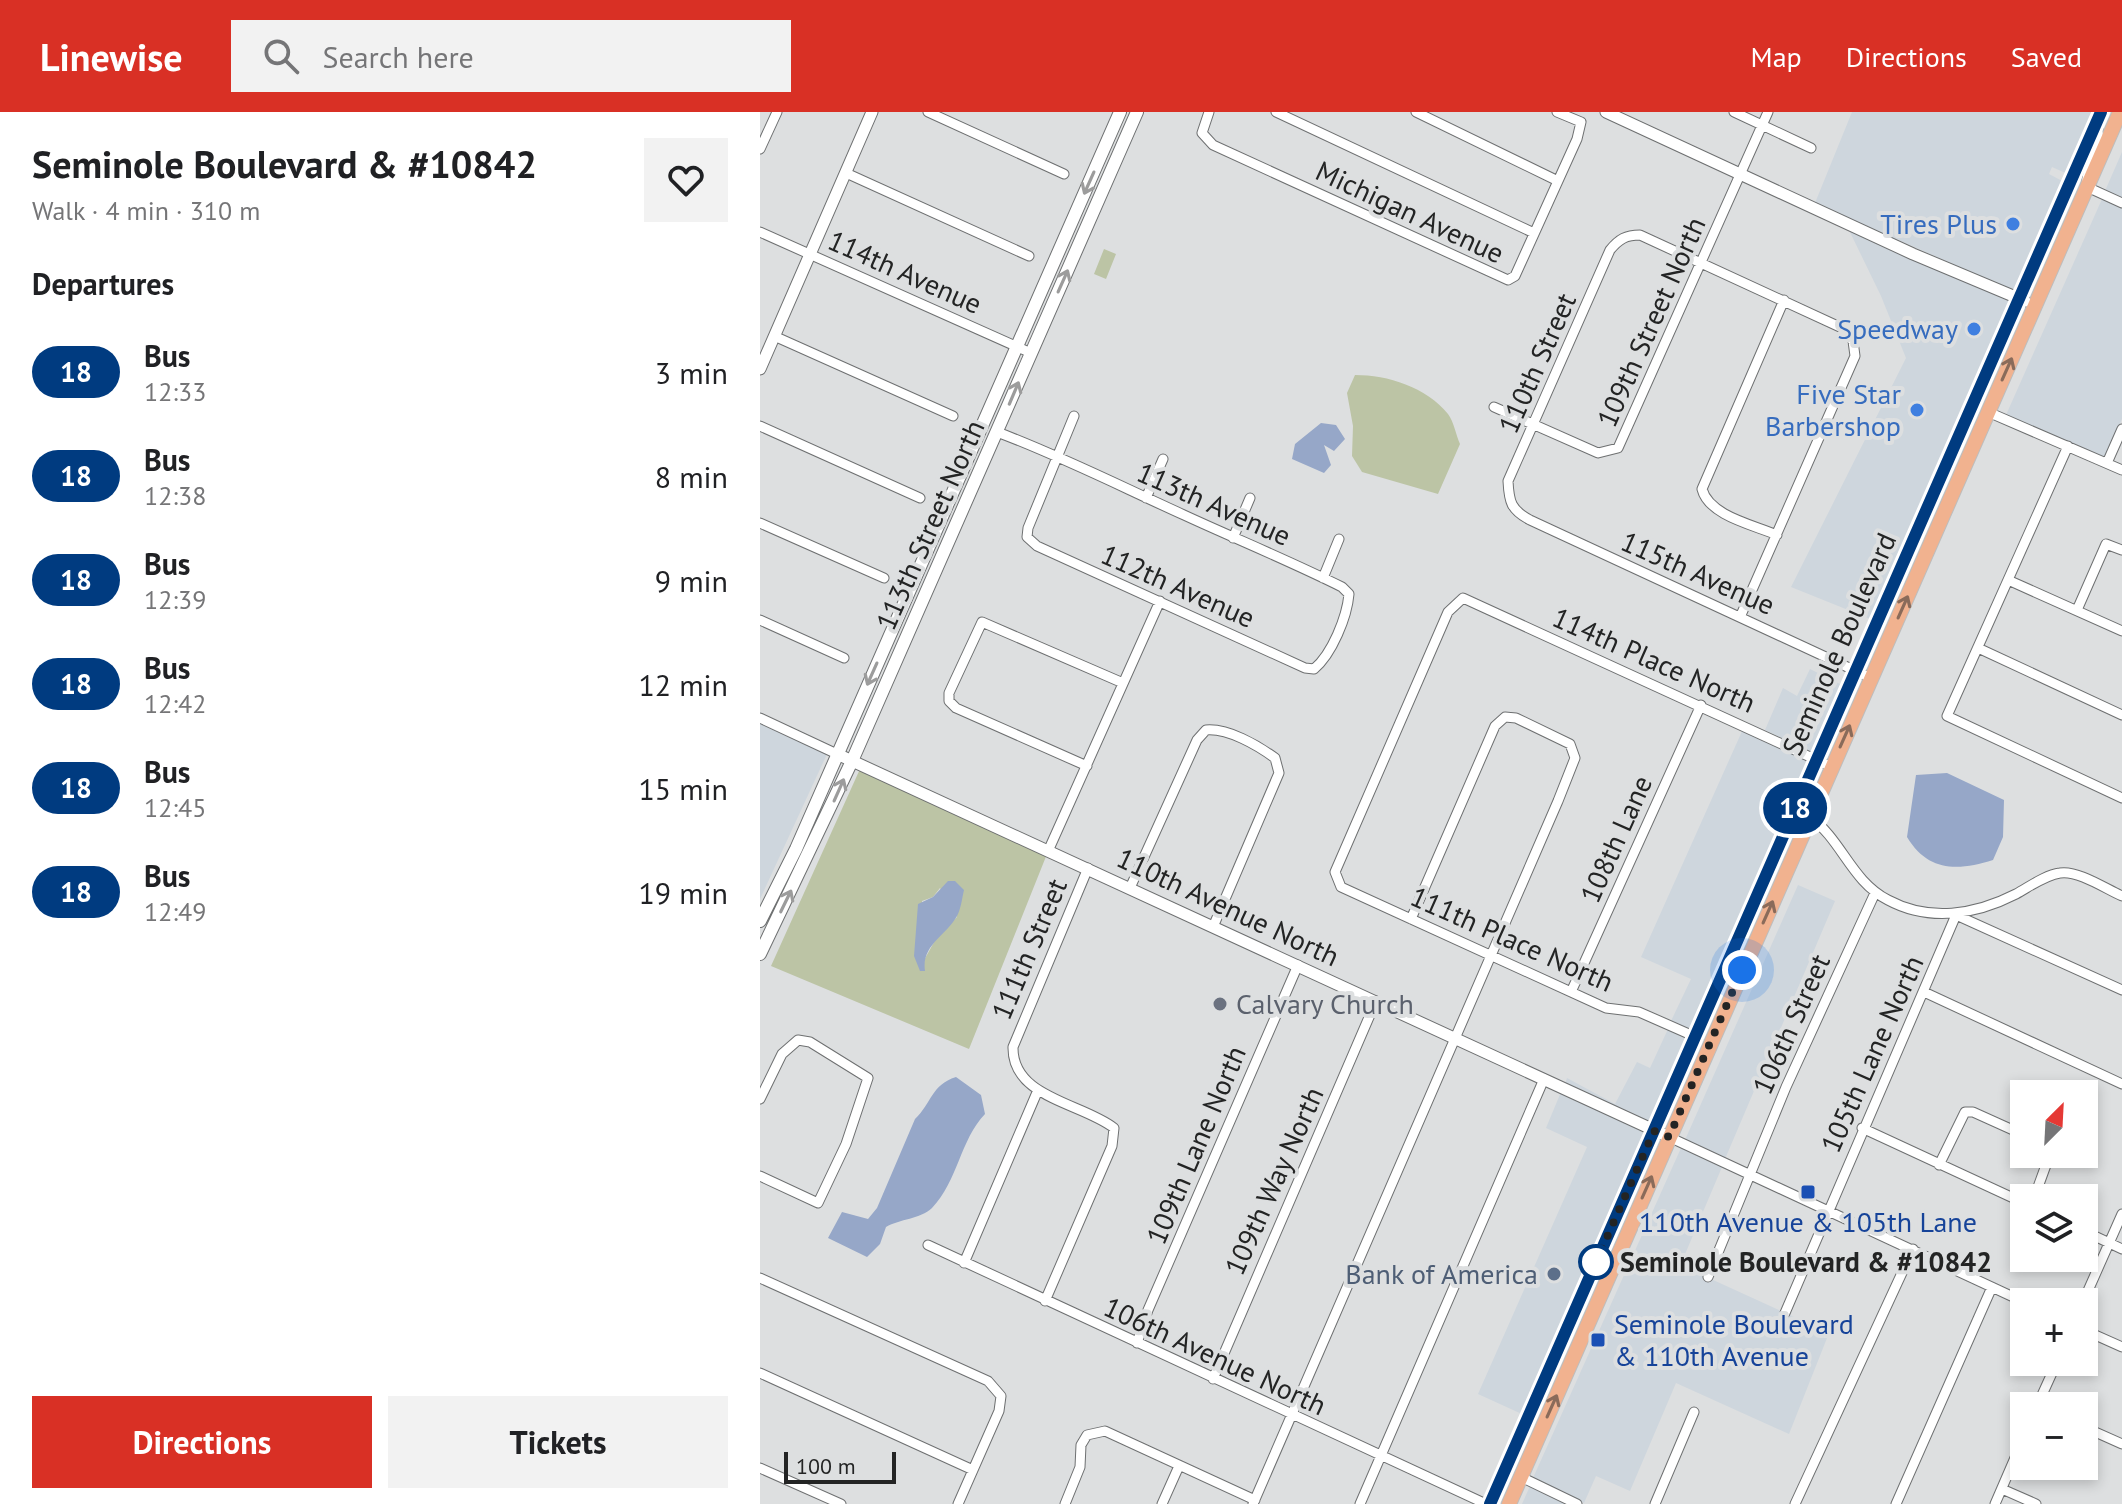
<!DOCTYPE html>
<html lang="en">
<head>
<meta charset="utf-8">
<style>
  :root { --surface:#fff; --page:#f2f2f2; --text:#202124; --muted:#757577; --accent:#d93025 }
  body { margin:0; font-family:"PT Sans",sans-serif; background:var(--page); color:var(--text); height:100vh; display:flex; flex-direction:column; font-size:30px; white-space:nowrap }
  * { box-sizing:border-box; margin:0 }
  p { font-size:26px; color:var(--muted) }
  .icon { flex:none; width:44px; height:44px; fill:none; stroke:currentColor; stroke-width:2; stroke-linecap:round; stroke-linejoin:round }
  .map { position:relative; flex:1; overflow:hidden }
  .drawer { display:flex; flex-direction:column; background:var(--surface); width:760px }
  .drawer>* { flex:none }
  .badge { padding:0 16px; border-radius:26px; font-size:28px; line-height:52px }
  .needle { width:52px; rotate:24deg }
  .controls { position:absolute; left:1250px; top:968px; display:grid; gap:16px }
  .controls a { display:grid; place-items:center; width:88px; height:88px; border-radius:0px; background:var(--surface); box-shadow:0 4px 12px #0003; font-size:40px }
  .scale { position:absolute; left:24px; bottom:20px; width:112px; box-sizing:border-box; padding-left:8px; border:4px solid #232424; border-top:0; font-size:22px; line-height:28px; white-space:nowrap; color:#232424; -webkit-text-stroke:6px #dddfe0; paint-order:stroke }
  .you { position:absolute; width:40px; height:40px; margin:-20px; border:6px solid #fff; border-radius:50%; background:#1a73e8; box-shadow:0 0 0 12px #1a73e833 }
  .map>.badge { position:absolute; translate:-50% -50%; box-shadow:0 0 0 4px #fff }
  h2 { padding:0 32px; font-size:30px; line-height:72px }
  .round { display:grid; place-items:center; flex:none; width:84px; height:84px; border-radius:0px; background:var(--page) }
  .summary { display:flex; align-items:center; justify-content:space-between; height:136px; padding:0 32px }
  h1 { font-size:38px; font-weight:700; line-height:60px }
  .button { display:flex; gap:16px; margin-top:auto; padding:16px 32px }
  .button a { flex:1; height:92px; border-radius:0px; background:var(--accent); color:#fff; font-size:32px; font-weight:700; line-height:92px; text-align:center }
  .button a+a { background:var(--page); color:var(--text) }
  ul { padding:0; list-style:none }
  li { display:flex; align-items:center; gap:24px; height:104px; padding:0 32px }
  li div { flex:1 }
  li b { display:block; font-size:30px }
  li em { font-style:normal }
  li .badge { min-width:88px; font-weight:700; text-align:center }
  header { display:flex; align-items:center; gap:48px; box-sizing:border-box; height:112px; padding:0 40px; background:var(--accent); color:#fff }
  header strong { font-size:38px }
  nav { display:flex; gap:44px; margin-inline-start:auto; font-size:28px }
  .search { width:560px; height:72px; background:var(--page); display:flex; align-items:center; gap:20px; box-sizing:border-box; padding:0 28px; border-radius:0px; color:var(--muted); font-size:30px }
  main { display:flex; flex:1; min-height:0 }
  .map>svg:first-child { display:block }
</style>
</head>
<body>
<header>
<strong>Linewise</strong>
<div class="search"><svg class="icon" aria-label="search" viewBox="0 0 24 24"><circle cx="10" cy="10" r="6"/><path d="M15 15l6 6"/></svg>Search here</div>
<nav><a>Map</a><a>Directions</a><a>Saved</a></nav>
</header>
<main>
<section class="drawer">
<div class="summary"><div><h1>Seminole Boulevard &amp; #10842</h1><p>Walk · 4 min · 310 m</p></div><a class="round"><svg class="icon" aria-label="heart" viewBox="0 0 24 24"><path d="M12 20l-8-8c-3-5 5-10 8-4 3-6 11-1 8 4z"/></svg></a></div>
<h2>Departures</h2>
<ul>
<li><span class="badge" style="background:#003b80;color:#fff">18</span><div><b>Bus</b><p>12:33</p></div><em>3 min</em></li>
<li><span class="badge" style="background:#003b80;color:#fff">18</span><div><b>Bus</b><p>12:38</p></div><em>8 min</em></li>
<li><span class="badge" style="background:#003b80;color:#fff">18</span><div><b>Bus</b><p>12:39</p></div><em>9 min</em></li>
<li><span class="badge" style="background:#003b80;color:#fff">18</span><div><b>Bus</b><p>12:42</p></div><em>12 min</em></li>
<li><span class="badge" style="background:#003b80;color:#fff">18</span><div><b>Bus</b><p>12:45</p></div><em>15 min</em></li>
<li><span class="badge" style="background:#003b80;color:#fff">18</span><div><b>Bus</b><p>12:49</p></div><em>19 min</em></li>
</ul>
<div class="button"><a>Directions</a><a>Tickets</a></div>
</section>
<div class="map">
<svg width="1362" height="1392" viewBox="0 0 1362 1392">
  <rect width="100%" height="100%" fill="#dddfe0"/>
  <path fill="#ced6dd" d="M1092 0H1337L1310 63 1292 55 1289 62 1306 71 1258 181 1055 91Z
    M1362 40V86L1345 79Z
    M1342 87 1362 96V307L1345 345 1246 303Z
    M1088 116 1255 189 1113 508 1031 475 1146 246 1121 184Z
    M1050 557 1084 574 1055 642 1005 618 1023 576 1037 584Z
    M0 611 67 642 0 787Z
    M983 617 1052 650 933 919 911 909 931 867 881 845Z
    M1038 773 1075 789 965 1047 925 1028Z
    M908 917 930 927 892 1013 805 972 807 966 855 992 877 950 890 956Z
    M801 980 889 1021 764 1303 718 1282 827 1035 786 1016Z
    M921 1036 962 1055 920 1154 944 1164 943 1168 950 1171 951 1167 1021 1199 1020 1204 1026 1206 1028 1202 1069 1221 1029 1322 916 1271 870 1379 836 1364 824 1391 773 1366Z
    M770 1374 807 1392H762Z"/>
  <path fill="#bcc4a5" fill-rule="evenodd" d="M344 137 356 142 346 167 334 162Z
    M595 263C628 263 666 275 688 302 694 310 696 323 700 332L678 382 602 360 592 344 593 314 587 281Z
    M100 657 287 742 209 937 11 854ZM180 776 197 805 178 823 163 850 162 789 173 785Z"/>
  <path fill="#96a7c8" d="M561 311 576 313 585 327 574 339 564 333 571 353 564 361 532 347 535 332Z
    M1187 661 1244 688 1243 725 1233 748C1198 759 1168 760 1147 725L1156 663Z
    M188 769H195L204 778C202 786 201 797 197 804 186 824 161 833 165 859H160L154 844 158 792 173 785Z
    M196 965 221 983 225 1002C200 1028 198 1069 172 1096 160 1107 140 1107 126 1115L120 1132 107 1145 68 1126 82 1100 108 1107 117 1096 155 1007C172 991 171 973 196 965Z"/>
  <g fill="none" stroke-linecap="round" stroke-linejoin="round">
    <defs>
      <path id="minor" d="M168 0 304 62
        M449 0 442 21 453 33 748 168 755 164 817 27 821 10 797 0
        M516 0 774 121
        M656 0 798 69
        M974 0 1051 36
        M1337 11C1343 34 1325 51 1327 75L1362 91
        M0 37 17 0
        M86 61 269 144
        M0 120 271 241
        M14 224 193 304
        M734 295 838 341 858 336 1008 0
        M1228 300 1362 358
        M0 314 160 386
        M237 320C301 344 362 375 424 403 476 427 530 449 582 475L589 482C587 505 572 542 554 557L545 556 277 434 267 425 268 416 314 304
        M1308 334 1187 604 1362 686
        M1347 351 1362 317
        M386 386 403 347
        M0 411 124 466
        M1017 423C994 413 949 404 942 377L1024 188
        M473 426 490 386
        M563 466 579 427
        M1248 468 1362 519
        M1317 498 1346 432 1362 438
        M981 503 1095 244 1093 229 1082 216 880 123C866 123 859 127 850 138L748 369C749 390 751 398 770 408L1111 566
        M0 508 84 546
        M1218 536 1362 603
        M0 606 77 642
        M327 654 196 596 189 589V581L222 510 363 571
        M1050 705C1082 728 1091 769 1128 788 1169 810 1215 803 1256 782 1269 775 1285 763 1300 761 1318 758 1346 777 1362 784
        M289 737 400 489
        M370 776 437 628 446 618C468 616 497 633 515 646L519 661 453 815
        M811 880 941 593
        M1164 880 1362 972
        M938 926 879 900 846 896 581 775 575 760 688 500 703 486 1072 655
        M0 987 22 942 38 928 50 930 108 966 86 1032 58 1091 0 1064
        M1102 1016 1264 1091
        M909 1025 1264 1190
        M1179 1053 1205 1000H1213L1264 1023
        M1274 1086 1290 1042
        M1324 1119 1362 1137
        M168 1133 726 1392
        M204 1151 278 978
        M948 1165 1026 975 1115 781
        M0 1166 228 1269 241 1284 239 1299 198 1392
        M285 1189 352 1034 354 1016C322 991 252 986 253 935L328 756
        M1323 1190 1362 1102
        M1025 1201 1196 803 1362 878
        M1324 1218 1362 1235
        M377 1231 388 1198 538 853
        M0 1261 213 1358
        M453 1267 616 889
        M1277 1294 1297 1250
        M1324 1315 1362 1332
        M0 1356 81 1392
        M761 1365 817 1392
        M1242 1377 1276 1392
        M305 1392 320 1355 321 1333 327 1323 345 1319 495 1388
        M402 1392 419 1354
        M493 1392 798 689 815 646 810 632 756 606 745 605 735 614 651 807
        M600 1392 784 967
        M895 1392 934 1300
        M1035 1392 1153 1137
        M1136 1392 1232 1175
        M1235 1392 1264 1325"/>
      <path id="tertiary" d="M846 0 1153 142 1265 189
        M0 257 112 0
        M77 642 909 1025"/>
      <path id="secondary" d="M0 809 36 737 360 0
        M0 842 92 649 377 0"/>
      <path id="primary" d="M730 1392 1341 0
        M749 1392 1360 0"/>
    </defs>
    <use href="#minor" stroke="#6e7071" stroke-width="11"/>
    <use href="#tertiary" stroke="#6e7071" stroke-width="13"/>
    <use href="#secondary" stroke="#6e7071" stroke-width="14"/>
    <use href="#primary" stroke="#bdbdbd" stroke-width="16"/>
    <use href="#minor" stroke="#fff" stroke-width="9"/>
    <use href="#tertiary" stroke="#fff" stroke-width="11"/>
    <use href="#secondary" stroke="#fff" stroke-width="12"/>
    <use href="#primary" stroke="#f1b28f" stroke-width="14"/>
  </g>
  <defs><path id="oneway-shaft" d="M-6 0H5M1.5-3L5.5 0L1.5 3" fill="none" stroke-width="1.6" stroke-linecap="round" stroke-linejoin="round" transform="scale(2)"/></defs>
  <g stroke="#9c9c9c">
    <use href="#oneway-shaft" transform="translate(329 71) rotate(114)"/>
    <use href="#oneway-shaft" transform="translate(303 169) rotate(-66)"/>
    <use href="#oneway-shaft" transform="translate(254 281) rotate(-67)"/>
    <use href="#oneway-shaft" transform="translate(112 562) rotate(114)"/>
    <use href="#oneway-shaft" transform="translate(79 678) rotate(-66)"/>
    <use href="#oneway-shaft" transform="translate(26 789) rotate(-64)"/>
  </g>
  <g stroke="#8a6b5a">
    <use href="#oneway-shaft" transform="translate(1247 257) rotate(-66)"/>
    <use href="#oneway-shaft" transform="translate(1143 495) rotate(-66)"/>
    <use href="#oneway-shaft" transform="translate(1085 624) rotate(-66)"/>
    <use href="#oneway-shaft" transform="translate(1008 800) rotate(-66)"/>
    <use href="#oneway-shaft" transform="translate(887 1075) rotate(-66)"/>
    <use href="#oneway-shaft" transform="translate(792 1294) rotate(-66)"/>
  </g>
  <g fill="none" stroke-linecap="round" stroke-linejoin="round">
    <defs>
      <path id="line" d="M730 1392 1341 0"/>
    </defs>
    <use href="#line" stroke="#fff" stroke-width="18"/>
    <use href="#line" stroke="#003b80" stroke-width="12"/>
    <path stroke="#232424" stroke-width="8" stroke-dasharray="0 14.4" d="M836 1150 894 1019 909 1025 982 858"/>
  </g>
  <g fill="#3f7fe0" stroke="#dddfe0" stroke-width="3">
    <circle cx="1253" cy="112" r="8"/>
    <circle cx="1214" cy="217" r="8"/>
    <circle cx="1157" cy="298" r="8"/>
  </g>
  <circle fill="#6b7280" stroke="#dddfe0" stroke-width="3" cx="460" cy="892" r="8"/>
  <g fill="#1a4fb4" stroke="#dddfe0" stroke-width="3">
    <rect x="1040" y="1072" width="16" height="16" rx="4"/>
    <rect x="830" y="1220" width="16" height="16" rx="4"/>
  </g>
  <circle fill="#fff" stroke="#003b80" stroke-width="4" cx="836" cy="1150" r="16"/>
  <circle fill="#5c6f8a" stroke="#dddfe0" stroke-width="3" cx="794" cy="1162" r="8"/>
  <g text-anchor="middle" stroke-width="8" stroke-linejoin="round" paint-order="stroke">
    <g font-size="28" fill="#232424" stroke="#dddfe0">
      <text transform="translate(650 100) rotate(25)" y="10">Michigan Avenue</text>
      <text transform="translate(145 160) rotate(24)" y="10">114th Avenue</text>
      <text transform="translate(891 210) rotate(-66)" y="10">109th Street North</text>
      <text transform="translate(777 251) rotate(-66)" y="10">110th Street</text>
      <text transform="translate(454 392) rotate(24)" y="10">113th Avenue</text>
      <text transform="translate(170 413) rotate(-66)" y="10">113th Street North</text>
      <text transform="translate(938 461) rotate(24)" y="10">115th Avenue</text>
      <text transform="translate(418 474) rotate(24)" y="10">112th Avenue</text>
      <text transform="translate(1079 532) rotate(-66)" y="10">Seminole Boulevard</text>
      <text transform="translate(894 548) rotate(24)" y="10">114th Place North</text>
      <text transform="translate(856 727) rotate(-66)" y="10">108th Lane</text>
      <text transform="translate(468 795) rotate(25)" y="10">110th Avenue North</text>
      <text transform="translate(752 827) rotate(24)" y="10">111th Place North</text>
      <text transform="translate(269 837) rotate(-67)" y="10">111th Street</text>
      <text transform="translate(1031 912) rotate(-66)" y="10">106th Street</text>
      <text transform="translate(1112 942) rotate(-66)" y="10">105th Lane North</text>
      <text transform="translate(436 1033) rotate(-67)" y="10">109th Lane North</text>
      <text transform="translate(514 1069) rotate(-66)" y="10">109th Way North</text>
      <text transform="translate(455 1244) rotate(25)" y="10">106th Avenue North</text>
    </g>
    <g font-size="28" fill="#366cbe" stroke="#dddfe0" text-anchor="end">
      <text x="1237" y="122">Tires Plus</text>
      <text x="1198" y="227">Speedway</text>
      <text x="1141" y="292">Five Star<tspan x="1141" dy="32">Barbershop</tspan></text>
    </g>
    <g font-size="28" fill="#5b616d" stroke="#dddfe0" text-anchor="start">
      <text x="476" y="902">Calvary Church</text>
    </g>
    <g font-size="28" fill="#164399" stroke="#dddfe0">
      <text x="1048" y="1120">110th Avenue &amp; 105th Lane</text>
      <text x="854" y="1222" text-anchor="start">Seminole Boulevard<tspan x="854" dy="32">&amp; 110th Avenue</tspan></text>
    </g>
    <g font-size="28" font-weight="bold" fill="#232424" stroke="#dddfe0" text-anchor="start">
      <text x="860" y="1160">Seminole Boulevard &amp; #10842</text>
    </g>
    <g font-size="28" fill="#4e5e75" stroke="#dddfe0" text-anchor="end">
      <text x="778" y="1172">Bank of America</text>
    </g>
  </g>
</svg>
<div class="controls">
<a><svg class="needle" viewBox="-14 -14 28 28"><path d="M0-13l5 13h-10z" fill="#e53935"/><path d="M0 13l5-13h-10z" fill="#757577"/></svg></a>
<a><svg class="icon" aria-label="layers" viewBox="0 0 24 24"><path d="M12 4l9 5-9 5-9-5zM3 14l9 5 9-5"/></svg></a>
<a>+</a>
<a>−</a>
</div>
<div class="scale">100 m</div>
<div class="you" style="left:982px;top:858px"></div>
<b class="badge" style="left:1035px;top:696px;background:#003b80;color:#fff">18</b>
</div>
</main>
</body>
</html>
